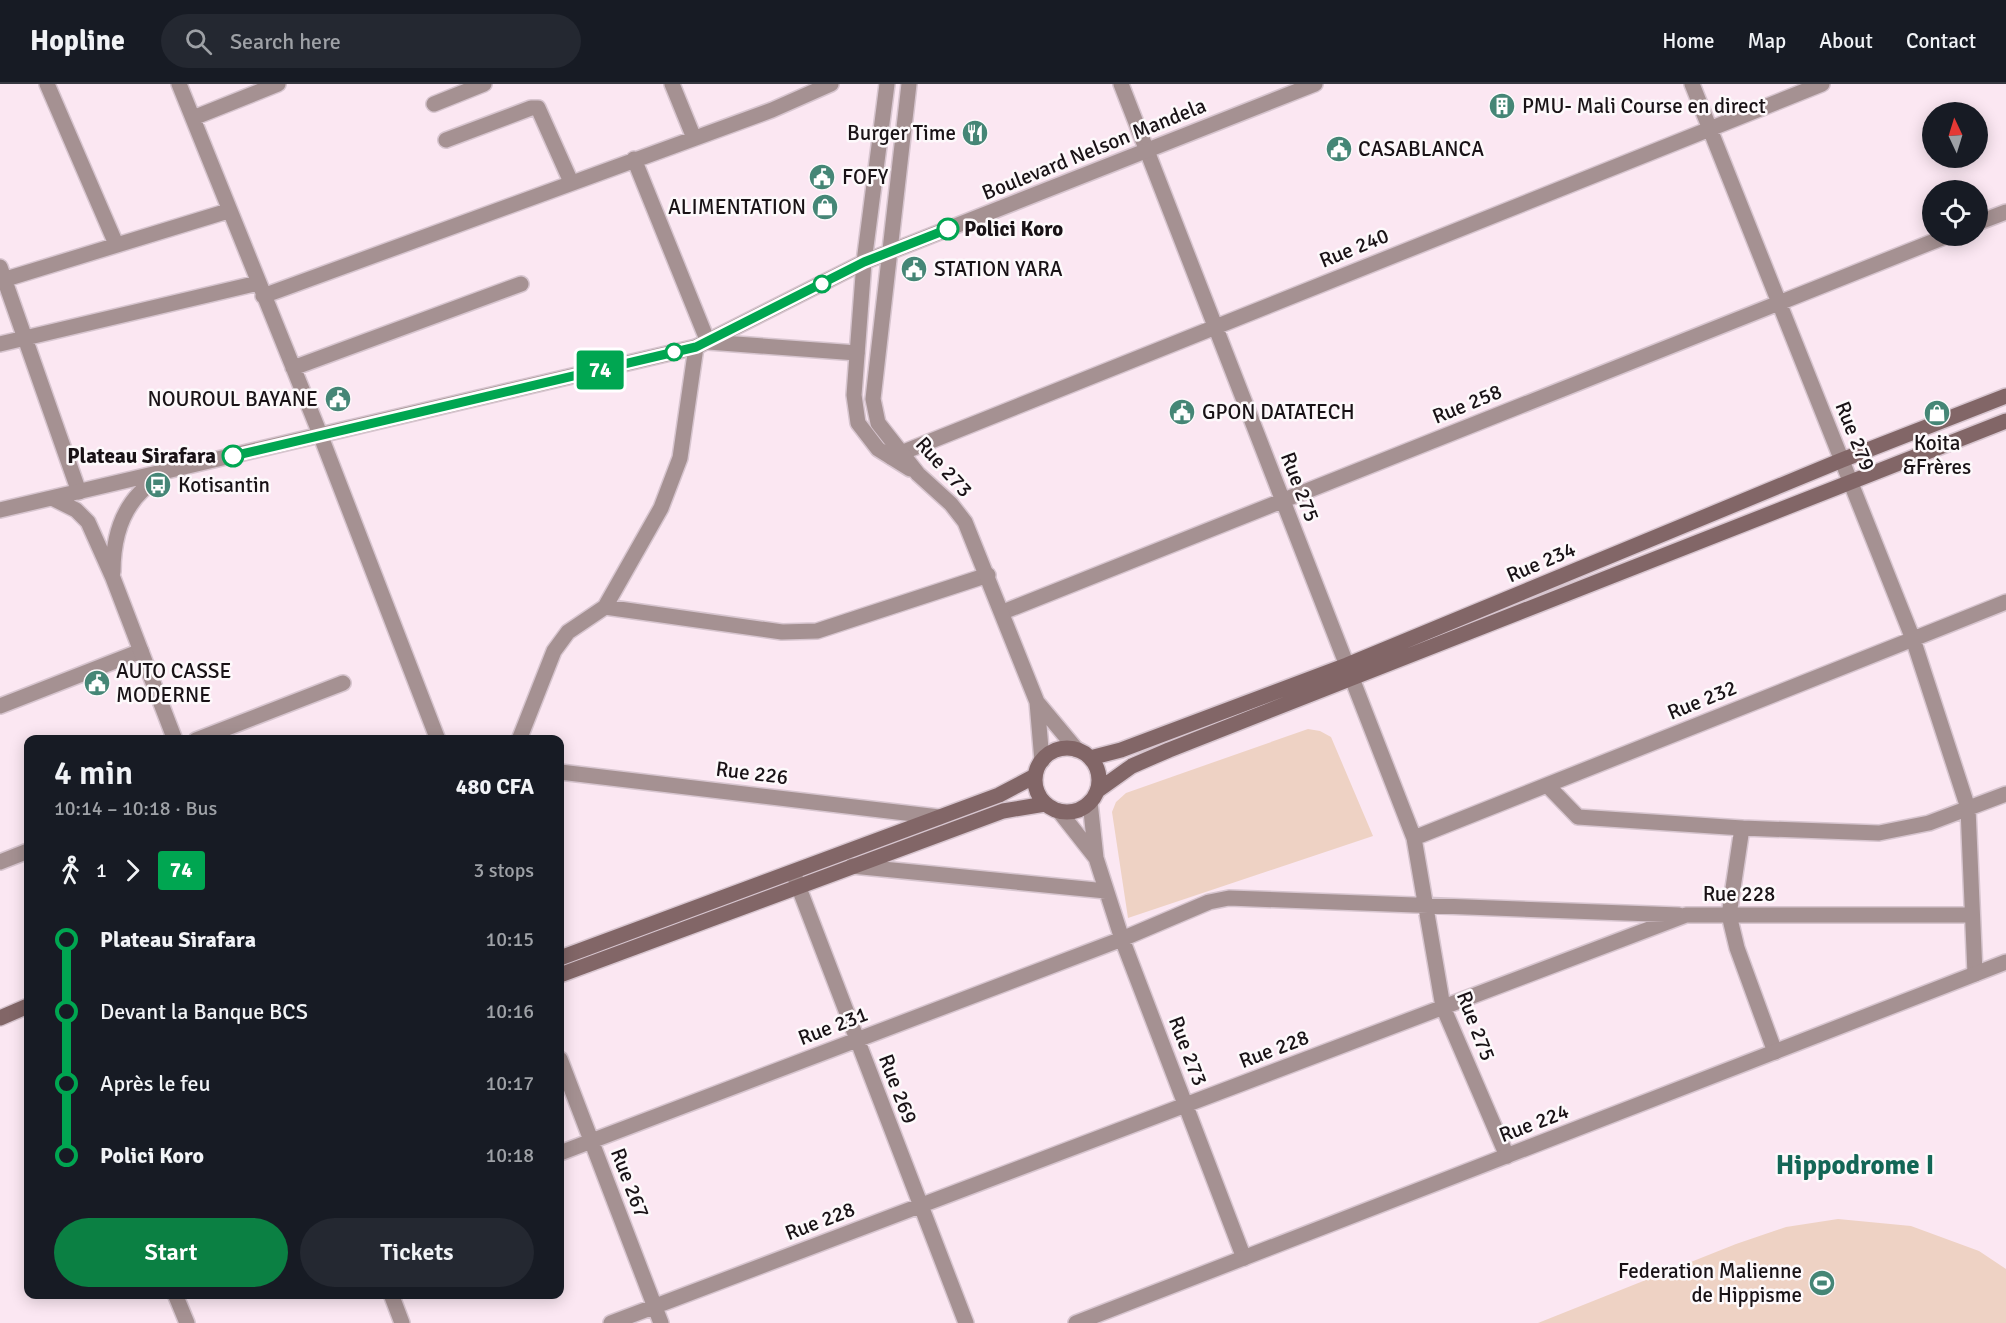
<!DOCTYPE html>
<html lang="en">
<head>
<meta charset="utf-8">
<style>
  :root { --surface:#171b24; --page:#242831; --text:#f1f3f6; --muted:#9ea1a6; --line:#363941; --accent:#0b8043 }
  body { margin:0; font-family:Signika,sans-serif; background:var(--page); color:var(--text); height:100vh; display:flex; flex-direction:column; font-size:22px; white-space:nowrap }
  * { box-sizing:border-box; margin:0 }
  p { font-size:20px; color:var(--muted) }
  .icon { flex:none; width:33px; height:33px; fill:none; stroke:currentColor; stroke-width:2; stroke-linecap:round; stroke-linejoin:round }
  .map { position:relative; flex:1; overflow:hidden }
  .side { position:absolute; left:24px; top:651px; width:540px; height:564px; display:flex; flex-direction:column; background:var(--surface); border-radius:12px; box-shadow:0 3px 15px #0003 }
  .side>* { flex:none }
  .badge { padding:0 12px; border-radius:4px; font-size:21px; line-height:39px }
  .needle { width:39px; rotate:356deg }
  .controls { position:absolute; left:1922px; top:18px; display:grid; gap:12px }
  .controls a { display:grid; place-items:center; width:66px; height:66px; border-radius:50%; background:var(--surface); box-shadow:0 3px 15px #0003; font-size:30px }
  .map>.badge { position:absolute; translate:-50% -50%; box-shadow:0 0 0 3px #fff }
  .legs { display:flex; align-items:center; gap:9px; height:66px; padding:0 30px; font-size:20px }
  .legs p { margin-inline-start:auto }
  .head { display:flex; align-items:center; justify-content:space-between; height:102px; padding:0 30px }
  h1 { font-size:33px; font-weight:600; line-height:45px }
  .button { display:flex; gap:12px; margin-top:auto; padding:12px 30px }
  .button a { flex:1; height:69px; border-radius:36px; background:var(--accent); color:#fff; font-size:24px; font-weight:600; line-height:69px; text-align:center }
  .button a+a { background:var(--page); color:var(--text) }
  ul { padding:0 30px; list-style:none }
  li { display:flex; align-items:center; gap:21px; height:72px; font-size:22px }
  li i { display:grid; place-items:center; width:9px; height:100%; margin:0 8px; background:currentColor }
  li i::after { content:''; width:15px; height:15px; margin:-8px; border:4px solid; border-radius:50%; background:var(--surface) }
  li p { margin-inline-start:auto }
  li:first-child i { background:linear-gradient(#0000 50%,currentColor 0) }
  li:last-child i { background:linear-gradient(currentColor 50%,#0000 0) }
  header { display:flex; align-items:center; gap:36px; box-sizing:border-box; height:84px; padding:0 30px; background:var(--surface); border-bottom:2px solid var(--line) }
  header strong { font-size:28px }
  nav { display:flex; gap:33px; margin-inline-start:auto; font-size:21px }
  .search { width:420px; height:54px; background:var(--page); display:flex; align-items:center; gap:15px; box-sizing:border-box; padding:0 21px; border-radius:33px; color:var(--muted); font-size:22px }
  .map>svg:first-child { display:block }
</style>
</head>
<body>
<header>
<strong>Hopline</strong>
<div class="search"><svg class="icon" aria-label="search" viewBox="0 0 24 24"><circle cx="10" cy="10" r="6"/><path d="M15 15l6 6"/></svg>Search here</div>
<nav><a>Home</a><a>Map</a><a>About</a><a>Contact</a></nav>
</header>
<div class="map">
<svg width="2006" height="1239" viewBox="0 0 2006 1239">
  <rect width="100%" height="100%" fill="#fbe7f2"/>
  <path fill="#eed2c4" d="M1308 645 1320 647 1331 653 1373 752 1128 834 1112 728 1116 718 1126 709Z
    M1838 1135 1911 1142 1979 1167 2006 1185V1239H1538L1736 1160 1786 1143Z"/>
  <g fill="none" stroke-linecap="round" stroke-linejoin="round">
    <defs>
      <path id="minor" d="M47 0 116 160
        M179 0 320 350 438 656
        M672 0 694 54
        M1121 0 1414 754 1443 923 1507 1072
        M1692 0 1913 555 1968 724 1975 890
        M434 20 484 0
        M193 34 278 0
        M446 56 531 24H538L571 98
        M634 75 708 258 857 269
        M1977 139 2006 128
        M0 183 79 408
        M6 195 228 127
        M263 212 772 26 831 0
        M0 260 258 199
        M293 284 521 200
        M891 373 1822 0
        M605 523 782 548 817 547 988 491
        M1003 528 1947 152
        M0 622 141 567
        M196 656 343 599
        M519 656 554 567 568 548 605 523 661 424 680 374 696 263
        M560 688 939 733
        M1547 701 1578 733 1742 744 1879 749 1929 739 2006 710
        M1090 718 1096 774 1122 855 1244 1174
        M1059 727 1096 774
        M1742 744 1729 831 1737 864 1775 968
        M1414 754 2006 518
        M0 778 28 767
        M852 782 1106 807
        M794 791 966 1239
        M560 975 661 1239
        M560 1069 1122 855 1209 818 1229 814 1679 831
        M175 1210 187 1239
        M611 1239 1686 831H1971"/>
      <path id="tertiary" d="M887 0 864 178 854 311 858 339 878 365 910 385
        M909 0 873 315 878 339 918 390 951 420 965 438 1037 618 1042 677
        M52 414 76 426 88 438 113 494 175 656
        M0 426 696 263 864 178 1315 0
        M113 488C113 449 125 414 159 394
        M1037 618 1077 666
        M391 1210 402 1239
        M1076 1239 2006 878"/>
      <path id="secondary" d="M1035 696a32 32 0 1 1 64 0a32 32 0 1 1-64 0Z
        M1090 674 1121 666 1347 581 1842 376 2006 312
        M1097 707 1132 682 1169 666 2006 337
        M560 874 999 711 1035 692
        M560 891 1003 727 1045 720
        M0 934 28 922"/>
    </defs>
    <use href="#minor" stroke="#d7c5cf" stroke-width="18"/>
    <use href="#tertiary" stroke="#d7c5cf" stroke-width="18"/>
    <use href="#secondary" stroke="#d7c5cf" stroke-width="18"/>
    <use href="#minor" stroke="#a59192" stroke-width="15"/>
    <use href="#tertiary" stroke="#a59192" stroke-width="15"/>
    <use href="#secondary" stroke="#826667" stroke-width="15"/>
  </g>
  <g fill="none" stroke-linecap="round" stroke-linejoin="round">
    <defs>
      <path id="line-1" d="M233 372 696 263 864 178 948 145"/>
    </defs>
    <use href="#line-1" stroke="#fff" stroke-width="14"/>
    <use href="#line-1" stroke="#00a651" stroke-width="9"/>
  </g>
  <defs>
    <symbol id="building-disc" viewBox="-11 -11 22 22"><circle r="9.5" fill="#458676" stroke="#fdf9fb"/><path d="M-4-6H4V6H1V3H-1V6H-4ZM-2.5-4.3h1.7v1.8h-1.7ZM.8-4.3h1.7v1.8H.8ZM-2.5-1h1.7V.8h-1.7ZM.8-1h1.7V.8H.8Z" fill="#fff"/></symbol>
    <symbol id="restaurant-disc" viewBox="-11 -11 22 22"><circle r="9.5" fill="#458676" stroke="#fdf9fb"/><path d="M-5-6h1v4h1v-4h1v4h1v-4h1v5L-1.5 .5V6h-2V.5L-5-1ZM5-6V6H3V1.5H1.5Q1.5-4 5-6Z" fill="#fff"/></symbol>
    <symbol id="civic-disc" viewBox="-11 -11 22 22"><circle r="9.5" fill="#458676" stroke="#fdf9fb"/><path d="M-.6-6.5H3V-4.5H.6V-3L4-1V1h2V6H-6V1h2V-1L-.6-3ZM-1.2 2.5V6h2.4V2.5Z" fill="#fff"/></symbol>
    <symbol id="shop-disc" viewBox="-11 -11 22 22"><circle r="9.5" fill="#458676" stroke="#fdf9fb"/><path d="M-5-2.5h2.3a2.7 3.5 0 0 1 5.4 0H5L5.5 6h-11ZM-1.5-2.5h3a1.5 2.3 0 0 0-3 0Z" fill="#fff"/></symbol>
    <symbol id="bus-disc" viewBox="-11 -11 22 22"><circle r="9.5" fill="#458676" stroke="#fdf9fb"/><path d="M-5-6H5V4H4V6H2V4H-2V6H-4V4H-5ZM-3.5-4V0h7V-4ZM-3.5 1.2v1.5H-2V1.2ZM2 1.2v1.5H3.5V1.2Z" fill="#fff"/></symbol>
    <symbol id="stadium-disc" viewBox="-11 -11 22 22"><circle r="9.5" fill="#458676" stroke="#fdf9fb"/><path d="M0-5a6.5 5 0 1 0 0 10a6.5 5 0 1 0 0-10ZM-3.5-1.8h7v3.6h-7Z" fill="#fff"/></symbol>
  </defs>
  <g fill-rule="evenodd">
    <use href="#building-disc" x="1487" y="7" width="30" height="30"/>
    <use href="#restaurant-disc" x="960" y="34" width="30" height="30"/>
    <use href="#civic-disc" x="1324" y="50" width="30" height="30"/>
    <use href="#civic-disc" x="807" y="78" width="30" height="30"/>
    <use href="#shop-disc" x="810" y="108" width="30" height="30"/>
    <use href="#civic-disc" x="899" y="170" width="30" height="30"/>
    <use href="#civic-disc" x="323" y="300" width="30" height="30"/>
    <use href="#civic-disc" x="1167" y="313" width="30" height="30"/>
    <use href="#shop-disc" x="1922" y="314" width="30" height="30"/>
    <use href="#bus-disc" x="143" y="386" width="30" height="30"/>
    <use href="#civic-disc" x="82" y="584" width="30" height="30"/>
    <use href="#stadium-disc" x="1807" y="1184" width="30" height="30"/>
  </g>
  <g fill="#fff" stroke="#00a651" stroke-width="3">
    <circle cx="948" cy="145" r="10"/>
    <circle cx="822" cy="200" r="8"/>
    <circle cx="674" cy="268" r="8"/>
    <circle cx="233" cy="372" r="10"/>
  </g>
  <g text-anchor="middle" stroke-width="5" stroke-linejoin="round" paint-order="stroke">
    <g font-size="21" fill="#191216" stroke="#fdf9fb" text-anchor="start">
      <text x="1522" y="29">PMU- Mali Course en direct</text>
      <text x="956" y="56" text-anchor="end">Burger Time</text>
      <text x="1358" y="72">CASABLANCA</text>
      <text x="842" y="100">FOFY</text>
      <text x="806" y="130" text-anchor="end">ALIMENTATION</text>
      <text x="934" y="192">STATION YARA</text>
      <text x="318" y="322" text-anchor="end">NOUROUL BAYANE</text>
      <text x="1202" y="335">GPON DATATECH</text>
      <text x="1937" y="366" text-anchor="middle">Koita<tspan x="1937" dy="24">&amp;Frères</tspan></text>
      <text x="178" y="408">Kotisantin</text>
      <text x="116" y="594">AUTO CASSE<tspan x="116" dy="24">MODERNE</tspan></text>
      <text x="1802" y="1194" text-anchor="end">Federation Malienne<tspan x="1802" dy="24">de Hippisme</tspan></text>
    </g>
    <g font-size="21" fill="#191216" stroke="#fdf9fb">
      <text transform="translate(1094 65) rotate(-22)" y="7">Boulevard Nelson Mandela</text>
      <text transform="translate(1354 164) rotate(-22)" y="7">Rue 240</text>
      <text transform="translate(1467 320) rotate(-22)" y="7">Rue 258</text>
      <text transform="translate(1855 352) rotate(68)" y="7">Rue 279</text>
      <text transform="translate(944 383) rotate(48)" y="7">Rue 273</text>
      <text transform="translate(1300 403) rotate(69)" y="7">Rue 275</text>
      <text transform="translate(1541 478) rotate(-23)" y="7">Rue 234</text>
      <text transform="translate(1702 616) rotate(-22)" y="7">Rue 232</text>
      <text transform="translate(752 689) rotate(7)" y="7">Rue 226</text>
      <text x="1739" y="817">Rue 228</text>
      <text transform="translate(833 942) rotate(-21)" y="7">Rue 231</text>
      <text transform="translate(1476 942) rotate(69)" y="7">Rue 275</text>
      <text transform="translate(1274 965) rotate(-21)" y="7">Rue 228</text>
      <text transform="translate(1188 967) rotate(69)" y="7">Rue 273</text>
      <text transform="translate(898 1005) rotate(69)" y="7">Rue 269</text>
      <text transform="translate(1534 1039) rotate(-21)" y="7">Rue 224</text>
      <text transform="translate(630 1099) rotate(69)" y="7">Rue 267</text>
      <text transform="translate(820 1137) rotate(-21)" y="7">Rue 228</text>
    </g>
    <g font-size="21" font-weight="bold" fill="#191216" stroke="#fdf9fb" text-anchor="start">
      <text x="964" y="152">Polici Koro</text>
      <text x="216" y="379" text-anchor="end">Plateau Sirafara</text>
    </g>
    <g font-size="27" font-weight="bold" fill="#136656" stroke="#fdf9fb">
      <text x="1855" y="1090">Hippodrome I</text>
    </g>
  </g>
</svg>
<div class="controls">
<a><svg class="needle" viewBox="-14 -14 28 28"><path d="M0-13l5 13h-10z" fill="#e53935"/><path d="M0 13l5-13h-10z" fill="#9ea1a6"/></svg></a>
<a><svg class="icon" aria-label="locate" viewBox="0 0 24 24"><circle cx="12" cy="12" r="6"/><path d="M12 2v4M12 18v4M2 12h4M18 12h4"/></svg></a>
</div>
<b class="badge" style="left:600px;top:286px;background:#00a651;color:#fff">74</b>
<section class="side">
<div class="head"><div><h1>4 min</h1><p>10:14 – 10:18 · Bus</p></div><b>480 CFA</b></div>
<div class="legs"><svg class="icon" aria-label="walk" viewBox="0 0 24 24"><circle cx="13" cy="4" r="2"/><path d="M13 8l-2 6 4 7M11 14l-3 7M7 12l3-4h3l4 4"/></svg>1<svg class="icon" aria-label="forward" viewBox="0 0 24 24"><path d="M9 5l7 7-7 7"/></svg><b class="badge" style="background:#00a651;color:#fff">74</b><p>3 stops</p></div>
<ul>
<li><i style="color:#00a651"></i><b>Plateau Sirafara</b><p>10:15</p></li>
<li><i style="color:#00a651"></i><span>Devant la Banque BCS</span><p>10:16</p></li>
<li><i style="color:#00a651"></i><span>Après le feu</span><p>10:17</p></li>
<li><i style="color:#00a651"></i><b>Polici Koro</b><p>10:18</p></li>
</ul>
<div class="button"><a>Start</a><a>Tickets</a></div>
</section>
</div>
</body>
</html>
